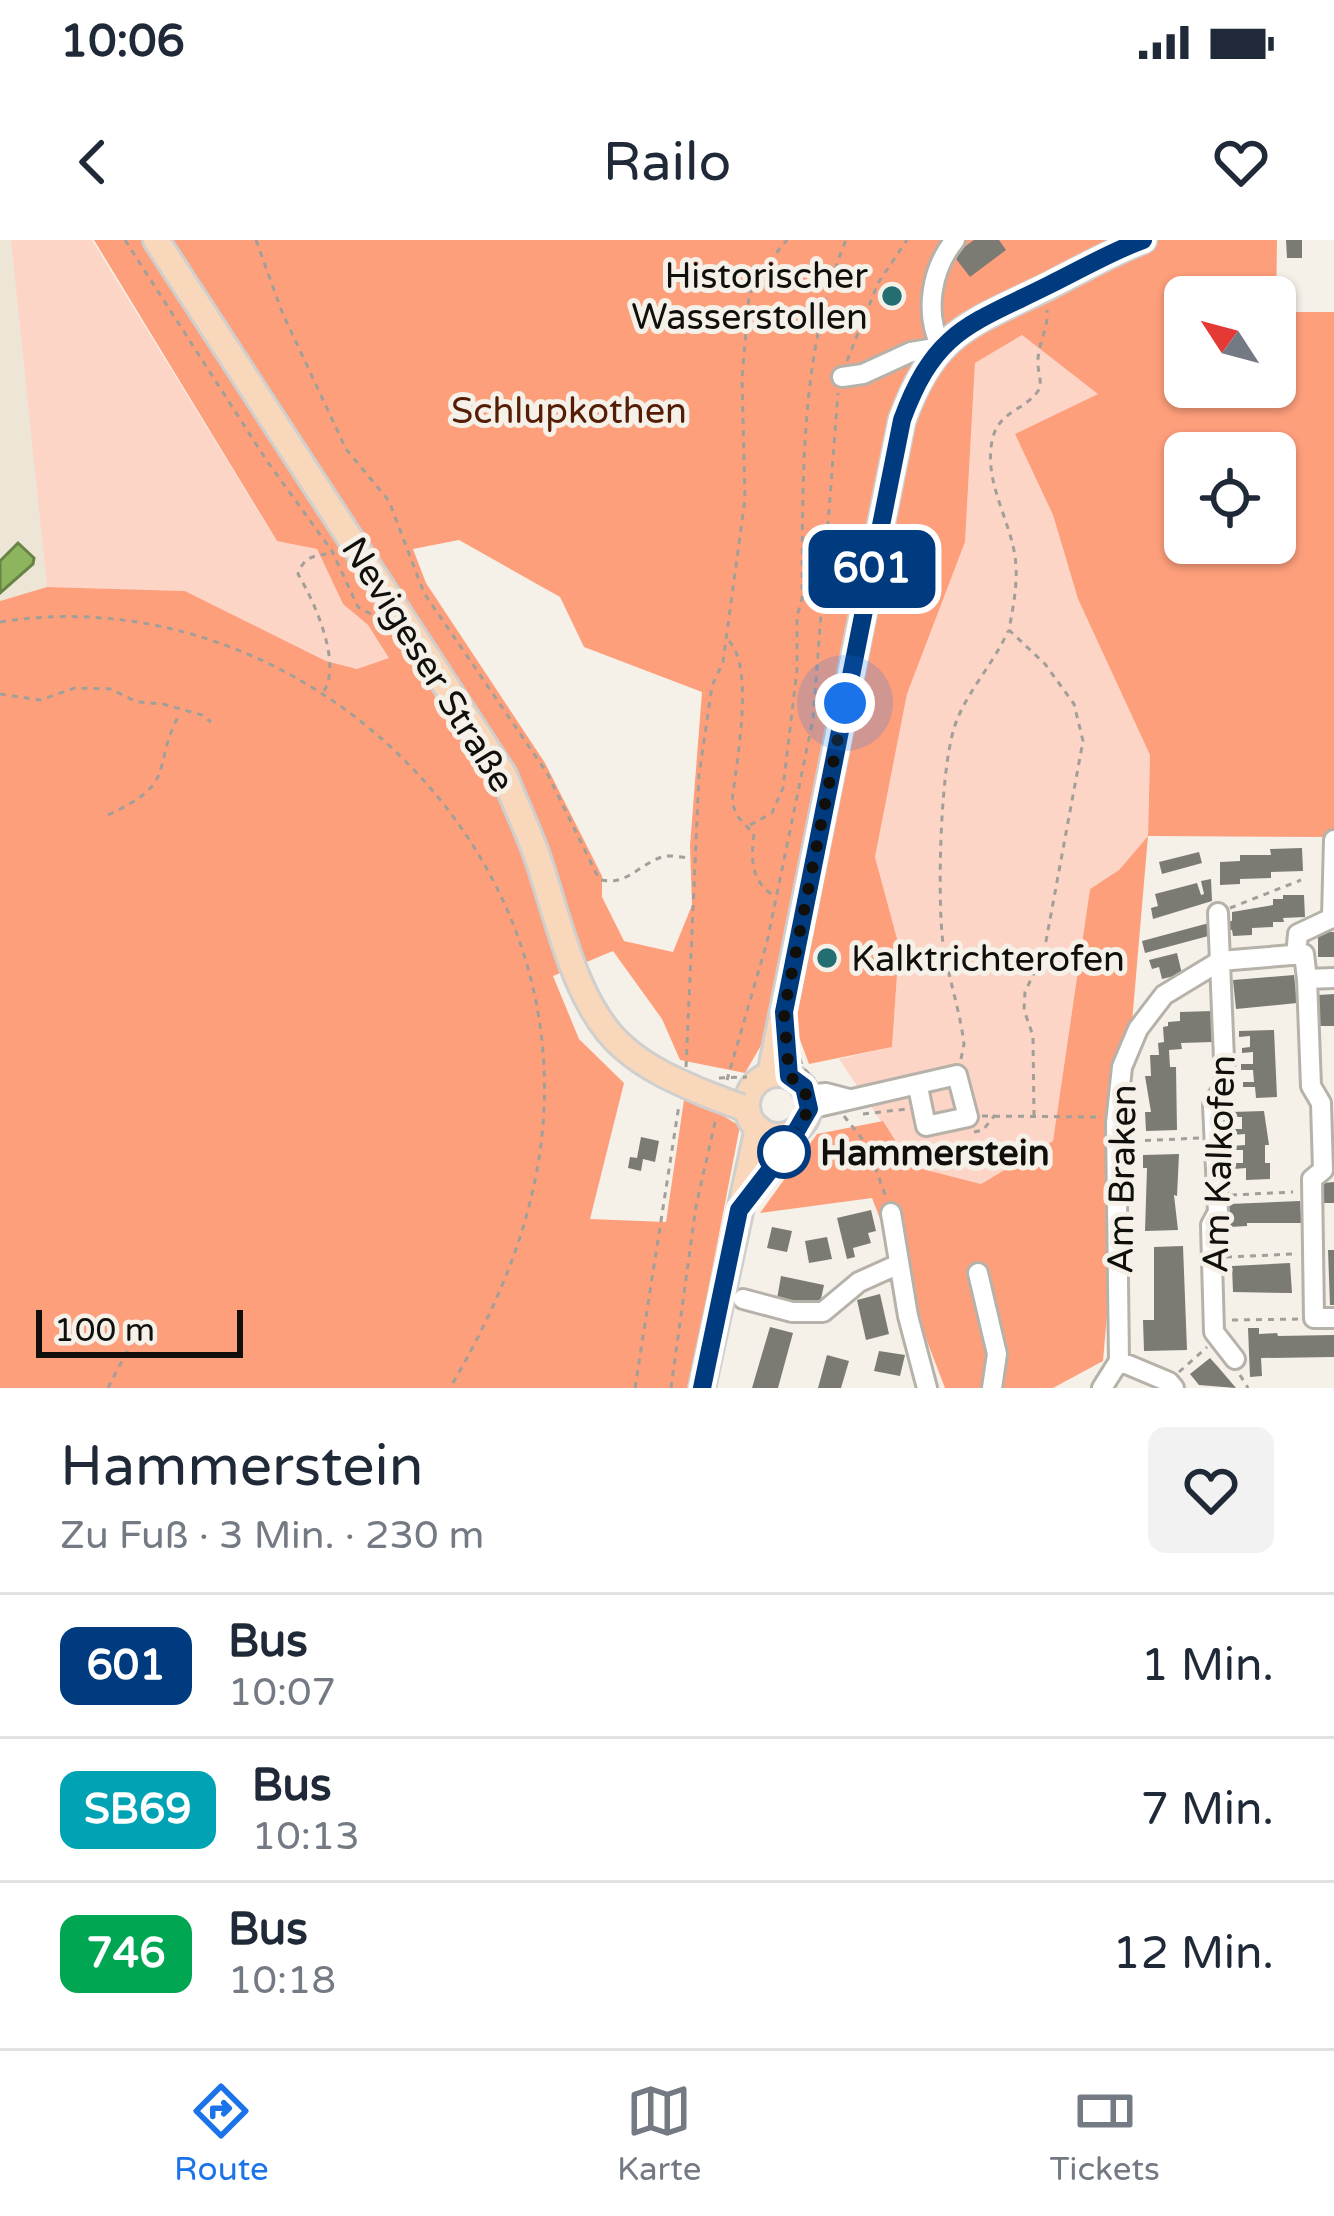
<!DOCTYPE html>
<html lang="de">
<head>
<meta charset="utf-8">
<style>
  :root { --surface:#fff; --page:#f2f2f3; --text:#1f2937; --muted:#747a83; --line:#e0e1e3; --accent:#1a73e8 }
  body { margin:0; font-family:"Varela Round",sans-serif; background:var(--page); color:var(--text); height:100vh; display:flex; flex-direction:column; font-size:45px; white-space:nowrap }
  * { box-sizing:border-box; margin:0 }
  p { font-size:39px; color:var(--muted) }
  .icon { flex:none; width:66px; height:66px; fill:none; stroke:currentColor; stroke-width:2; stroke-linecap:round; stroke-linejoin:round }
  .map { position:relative; height:1148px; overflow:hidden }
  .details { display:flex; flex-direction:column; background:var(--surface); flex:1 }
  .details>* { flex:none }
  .badge { padding:0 24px; border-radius:18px; font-size:42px; line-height:78px }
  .needle { width:78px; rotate:306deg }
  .controls { position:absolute; left:1164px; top:36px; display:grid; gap:24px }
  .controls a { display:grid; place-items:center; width:132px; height:132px; border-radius:18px; background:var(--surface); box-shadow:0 3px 9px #0004; font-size:60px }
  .scale { position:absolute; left:36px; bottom:30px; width:207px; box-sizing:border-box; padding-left:12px; border:6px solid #100f0c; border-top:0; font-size:33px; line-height:42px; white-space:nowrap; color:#100f0c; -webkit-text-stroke:9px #f5f1e9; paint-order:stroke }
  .you { position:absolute; width:60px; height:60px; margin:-30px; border:9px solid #fff; border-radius:50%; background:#1a73e8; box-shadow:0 0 0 18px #1a73e833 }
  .map>.badge { position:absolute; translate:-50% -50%; box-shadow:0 0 0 6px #fff }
  .round { display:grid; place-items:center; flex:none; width:126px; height:126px; border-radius:18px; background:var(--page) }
  .headline { display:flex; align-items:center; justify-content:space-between; height:204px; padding:0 60px }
  h1 { font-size:57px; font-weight:600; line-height:90px }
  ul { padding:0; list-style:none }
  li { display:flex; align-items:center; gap:36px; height:144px; padding:0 60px; border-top:3px solid var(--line) }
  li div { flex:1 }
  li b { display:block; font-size:45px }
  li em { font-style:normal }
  li .badge { min-width:132px; font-weight:700; text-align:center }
  .status { display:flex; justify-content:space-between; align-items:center; height:84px; padding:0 60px; background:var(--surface); direction:ltr }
  .status svg { height:33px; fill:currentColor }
  header { display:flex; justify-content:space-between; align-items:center; height:156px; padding:0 60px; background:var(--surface); font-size:54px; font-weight:600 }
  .menu { display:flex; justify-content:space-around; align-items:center; height:168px; border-top:3px solid var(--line); background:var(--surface); font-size:33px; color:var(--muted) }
  .menu a { display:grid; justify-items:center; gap:6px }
  .menu .on { color:var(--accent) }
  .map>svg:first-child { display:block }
</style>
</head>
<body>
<div class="status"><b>10:06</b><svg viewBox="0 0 49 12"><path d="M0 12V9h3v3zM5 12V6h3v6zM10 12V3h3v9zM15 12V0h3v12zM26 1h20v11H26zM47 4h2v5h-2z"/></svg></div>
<header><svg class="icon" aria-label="back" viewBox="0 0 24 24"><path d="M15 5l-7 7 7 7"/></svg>Railo<svg class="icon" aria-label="heart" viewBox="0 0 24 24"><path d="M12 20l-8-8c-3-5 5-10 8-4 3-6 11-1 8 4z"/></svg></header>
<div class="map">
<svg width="1334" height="1148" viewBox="0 0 1334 1148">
  <rect width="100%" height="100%" fill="#f5f1e9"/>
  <path fill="#ede6d7" d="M0 0H11L14 5 47 347 0 361Z"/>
  <path fill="#fdd5c7" d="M11 0H92L276 300 317 309 343 364 368 385 390 418 357 429 326 421 185 351 47 347Z
    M1022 95 1099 154 1015 194 1053 275 1078 359 1150 515 1148 596 1119 630 1090 649 1053 901 981 944 911 926 839 819 892 807 899 706 875 617 907 454 965 302 975 123Z"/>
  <path fill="#fe9f7c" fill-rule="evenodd" d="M94 0H1277L1276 72H1334V597L1148 596 1103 1121 1053 1148H945L872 958 760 973 817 894 883 881 911 926 981 944 1053 901 1090 649 1119 630 1148 596 1150 515 1078 359 1053 275 1015 194 1098 154 1022 95 975 123 965 302 907 454 875 617 899 706 892 807 809 824 796 789 767 795 745 833 680 820 662 779 613 711 553 736 579 799 624 843 590 979 666 982 685 853 740 886 689 1148H0V361L47 347 185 351 326 421 357 429 389 418 368 385 343 364 317 309 277 301ZM1185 57H1275V147H1185ZM1185 213H1275V303H1185ZM459 300 560 357 584 407 702 452 690 606 692 665 673 712 624 701 602 657V636L545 523 426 343 413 309Z"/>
  <path fill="#8cb55e" stroke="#678345" stroke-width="3" d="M18 303 34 318 33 324 0 353V321Z"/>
  <path fill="#7b7b73" d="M974 0H999L1006 10 970 37 953 15Z
    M1286 0H1302V18H1287Z
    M1302 608 1303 631 1271 632V638L1240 639V644L1220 645V622L1240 621V615H1271L1270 609Z
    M1199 612 1202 623 1162 634 1159 622Z
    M1211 639 1212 661 1153 679 1151 668 1158 666 1155 654 1197 643 1201 655 1204 654 1201 641Z
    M1283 655H1304L1305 677 1283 678 1284 682H1273V687L1252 688V695L1233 696 1232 690H1222L1221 681H1232V672L1273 665V659H1283Z
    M1209 683 1212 695 1145 713 1142 701Z
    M1318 692H1334V717H1318Z
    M1177 713 1182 734 1162 739 1159 727 1152 729 1149 720Z
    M1294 735 1297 763 1236 769 1233 740Z
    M1334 754V786H1320L1318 755Z
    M1212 771 1213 802 1181 803 1182 809 1169 810 1170 827H1176L1177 890 1146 891 1145 872H1151L1145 836H1151L1150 815H1159L1158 803 1164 802 1163 787 1168 786V782L1180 781V772Z
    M1274 790 1277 857 1256 858 1255 847H1243V842H1254L1253 830H1241V824H1253V812L1242 813V808L1250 807V796L1239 797V791Z
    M1264 871 1269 905H1265V923H1270V939L1246 940V928L1234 929V923H1243V910H1232V906L1245 905V894L1233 895V889H1242V877H1231V872Z
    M641 897 659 901 655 922 643 919 641 931 628 928 630 917 637 918Z
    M1179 914 1177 956 1174 955 1178 990 1145 991 1147 928H1143V915Z
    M1334 942V963H1323V943Z
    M1300 961 1301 975 1307 974V991H1301V983H1247V986L1230 987 1229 964Z
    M871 970 876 991 868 993 871 1003 853 1008 855 1017 847 1019 837 978Z
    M772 987 792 991 787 1012 767 1008Z
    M827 997 832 1019 809 1023 805 1001Z
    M1183 1006 1187 1110 1144 1111 1143 1080H1154V1007Z
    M1328 1010H1334V1065H1330Z
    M1290 1023 1292 1053 1233 1052 1232 1026Z
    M781 1036 824 1045 819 1068 777 1059Z
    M880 1054 889 1094 866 1100 857 1060Z
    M770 1087 793 1093 778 1148H752Z
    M1248 1088H1259V1094L1277 1093 1278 1096 1334 1095V1117L1261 1118 1262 1136 1250 1137Z
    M879 1111 905 1115 900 1136 874 1131Z
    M827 1115 849 1121 841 1148H818Z
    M1210 1118 1219 1128 1236 1148 1199 1145 1190 1134Z"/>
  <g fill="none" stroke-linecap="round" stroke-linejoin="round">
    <defs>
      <path id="minor" d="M842 137 863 134 911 112 941 107C924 73 931 29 955 0
        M1218 673 1225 844 1213 865 1218 972 1211 985 1214 1092 1235 1119
        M1296 715 1298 694 1332 678 1334 600
        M1307 739 1311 846 1321 863 1323 930 1312 939 1314 1078H1334
        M808 855 826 853 849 859
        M809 869 957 835 968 877 926 886 918 847
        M742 966 797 889
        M891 973 908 1076 927 1148
        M978 1033 997 1114 992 1148
        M743 1059 792 1072H823L859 1042 899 1024
        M1119 1121 1169 1142 1174 1148
        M1102 1148 1119 1121 1116 883 1122 827 1138 789 1164 755 1220 721 1304 714 1307 739 1334 738"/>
      <path id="major" d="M156 0 504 535C514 561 526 586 536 613 557 672 574 765 623 807 646 828 676 841 704 853
        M747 865a31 31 0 1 1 62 0a31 31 0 1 1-62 0Z
        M770 835 902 180C935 90 969 85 1049 46 1080 30 1110 13 1143 0
        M702 1148 758 888"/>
    </defs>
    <use href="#minor" stroke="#b6b2aa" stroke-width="24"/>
    <use href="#major" stroke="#cfcfce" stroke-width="30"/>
    <path stroke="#a29f99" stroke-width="3" stroke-dasharray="6 6" stroke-linecap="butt" d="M125 0 267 221 332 311 358 367 380 379
      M256 0 282 72 346 209 389 261 424 353 547 533 599 639C625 648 639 624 662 617 669 614 683 618 691 618
      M847 121 878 43 907 0
      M0 382C262 340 522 548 543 812 553 935 511 1044 450 1148
      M729 401C755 428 736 525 732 562L737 576 754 594C751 619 750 642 776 657
      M324 451C342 422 314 361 298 334 304 316 314 316 332 313
      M0 454 40 460 75 448 111 449 137 462 163 464 202 475 211 482
      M108 575C180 542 150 528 180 473
      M750 585 772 573 783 548 797 430V376L802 359C803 239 799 112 846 0
      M1230 668 1301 640
      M796 807 803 828 814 839
      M961 819 964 804C960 770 948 737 943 703 937 659 940 519 957 480 969 449 994 423 1008 391
      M686 827 699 535 712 446 723 422 745 259 742 139 749 55 762 30 787 0
      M727 840 767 702 813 479 838 153
      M863 874 907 869
      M844 876 867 905 886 957
      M982 876 1098 877
      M1034 876 1033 796 1024 770 1025 752 1044 712 1083 501 1074 464 1045 424 1009 390C1014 362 1020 334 1013 306 1005 271 983 235 993 197 1000 171 1025 170 1038 151 1043 143 1038 133 1038 124 1037 105 1049 88 1047 70
      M974 892 983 890 995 875
      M1133 901 1201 898
      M1231 955 1293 952
      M1226 1017 1294 1014
      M1232 1080 1301 1079
      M1179 1132 1207 1107
      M1240 1135 1248 1148
      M108 1148 143 1080
      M635 1148 679 865
      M671 1148 696 966 716 878"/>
    <use href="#minor" stroke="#fff" stroke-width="18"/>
    <use href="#major" stroke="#f8d7bb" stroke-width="24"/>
    <defs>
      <path id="major-bridge" d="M704 853 741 867"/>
    </defs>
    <use href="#major-bridge" stroke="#cfcfce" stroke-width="30" stroke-linecap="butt"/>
    <path stroke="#a29f99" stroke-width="3" stroke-dasharray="6 6" stroke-linecap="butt" d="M719 838 747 837"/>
    <use href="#major-bridge" stroke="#f8d7bb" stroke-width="24"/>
  </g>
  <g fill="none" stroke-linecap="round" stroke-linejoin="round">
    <defs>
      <path id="line" d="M702 1148 739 970 784 912 809 869 804 847 789 836 784 772 902 180C935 90 969 85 1049 45 1080 30 1110 12 1143 0"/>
    </defs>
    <use href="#line" stroke="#fff" stroke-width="27"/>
    <use href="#line" stroke="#003b80" stroke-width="18"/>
    <path stroke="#100f0c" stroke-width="12" stroke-dasharray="0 21.6" d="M784 912 809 869 804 847 789 836 784 772 845 463"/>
  </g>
  <g fill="#236e70" stroke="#f5f1e9" stroke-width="4.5">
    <circle cx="892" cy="56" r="12"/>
    <circle cx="827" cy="718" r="12"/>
  </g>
  <circle fill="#fff" stroke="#003b80" stroke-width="6" cx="784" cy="912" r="24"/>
  <g text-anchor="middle" stroke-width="10" stroke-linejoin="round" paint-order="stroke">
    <g font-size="36" fill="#100f0c" stroke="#f5f1e9" text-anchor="end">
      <text x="868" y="48">Historischer<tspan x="868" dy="41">Wasserstollen</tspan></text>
      <text x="851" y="731" text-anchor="start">Kalktrichterofen</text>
    </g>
    <g font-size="36" fill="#561c04" stroke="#f5f1e9">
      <text x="569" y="183">Schlupkothen</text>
    </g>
    <g font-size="36" fill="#100f0c" stroke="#f5f1e9">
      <text transform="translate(429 424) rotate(58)" y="13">Nevigeser Straße</text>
      <text transform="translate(1218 924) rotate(-88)" y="13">Am Kalkofen</text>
      <text transform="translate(1121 939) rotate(-89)" y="13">Am Braken</text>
    </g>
    <g font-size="36" font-weight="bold" fill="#100f0c" stroke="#f5f1e9" text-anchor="start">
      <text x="820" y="925">Hammerstein</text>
    </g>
  </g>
</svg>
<div class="controls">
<a><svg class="needle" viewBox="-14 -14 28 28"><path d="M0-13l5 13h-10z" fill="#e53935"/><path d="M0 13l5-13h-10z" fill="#747a83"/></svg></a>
<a><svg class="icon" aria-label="locate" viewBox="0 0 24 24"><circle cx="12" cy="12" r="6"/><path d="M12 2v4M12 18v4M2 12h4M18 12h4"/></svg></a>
</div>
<div class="scale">100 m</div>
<div class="you" style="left:845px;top:463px"></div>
<b class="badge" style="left:872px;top:329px;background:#003b80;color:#fff">601</b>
</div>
<section class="details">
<div class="headline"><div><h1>Hammerstein</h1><p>Zu Fuß · 3 Min. · 230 m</p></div><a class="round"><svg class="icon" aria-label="heart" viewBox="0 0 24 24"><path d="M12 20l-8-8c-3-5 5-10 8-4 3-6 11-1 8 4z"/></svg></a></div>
<ul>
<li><span class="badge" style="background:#003b80;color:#fff">601</span><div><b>Bus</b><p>10:07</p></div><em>1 Min.</em></li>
<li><span class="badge" style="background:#00a3b4;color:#fff">SB69</span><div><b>Bus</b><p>10:13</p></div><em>7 Min.</em></li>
<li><span class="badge" style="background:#00a651;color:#fff">746</span><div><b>Bus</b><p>10:18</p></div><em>12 Min.</em></li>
</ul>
</section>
<nav class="menu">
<a class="on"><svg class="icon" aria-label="directions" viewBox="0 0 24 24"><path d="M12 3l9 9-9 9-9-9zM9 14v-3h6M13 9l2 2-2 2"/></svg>Route</a>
<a><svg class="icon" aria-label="map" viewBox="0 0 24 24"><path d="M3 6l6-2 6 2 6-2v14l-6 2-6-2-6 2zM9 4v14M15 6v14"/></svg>Karte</a>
<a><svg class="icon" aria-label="tickets" viewBox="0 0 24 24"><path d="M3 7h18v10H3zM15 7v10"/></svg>Tickets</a>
</nav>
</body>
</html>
